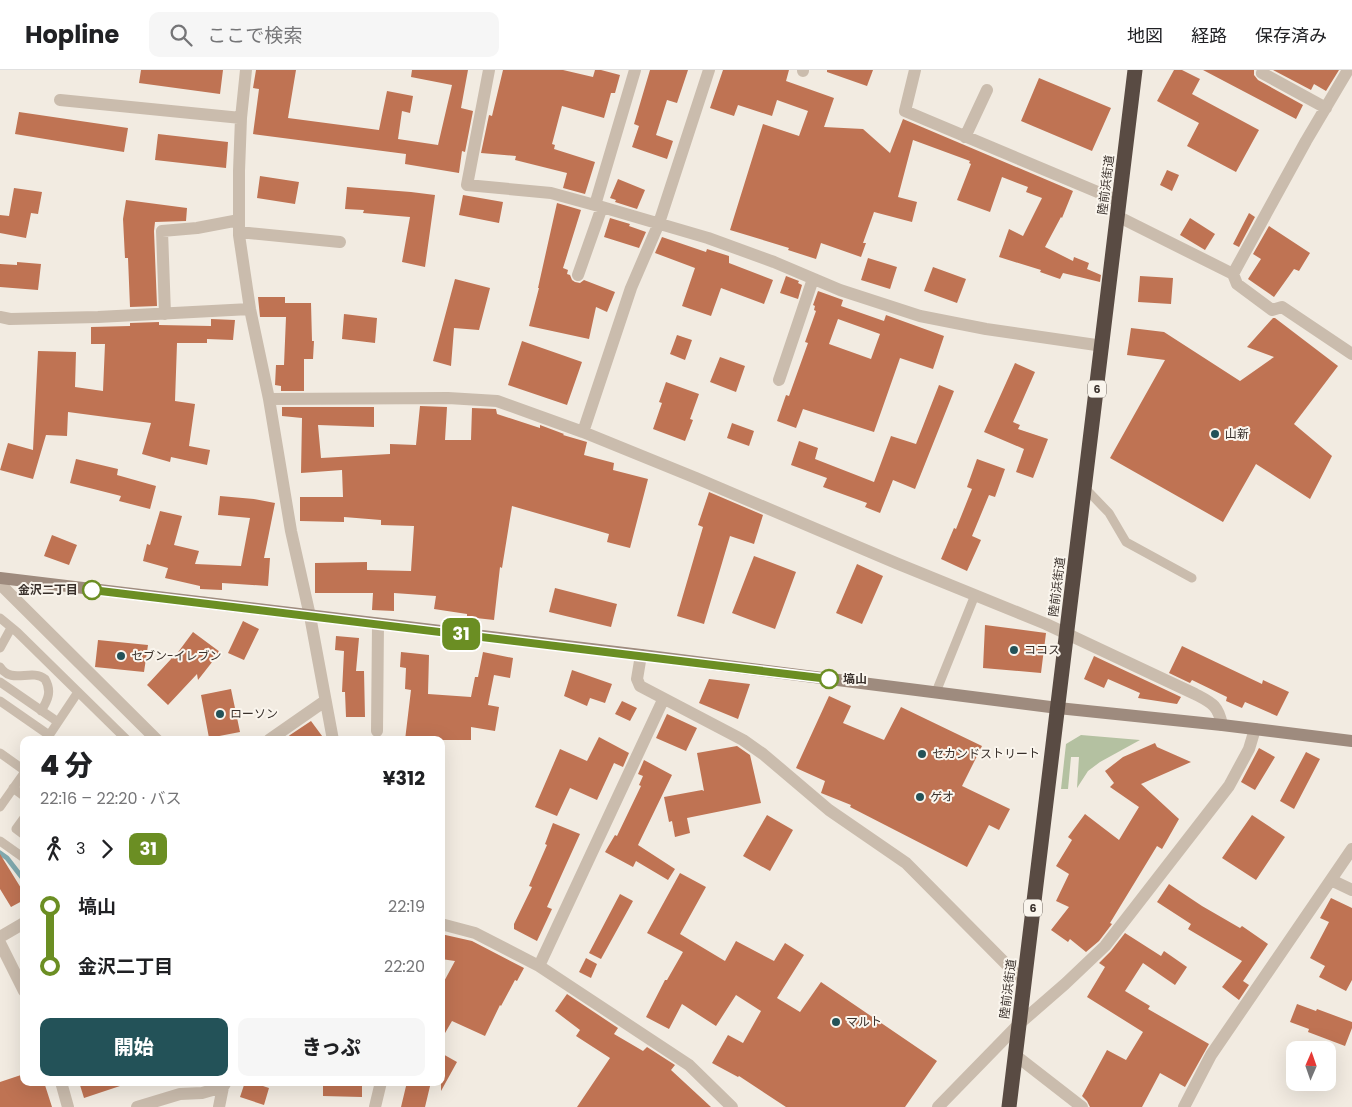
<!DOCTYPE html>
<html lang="ja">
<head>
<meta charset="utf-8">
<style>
  :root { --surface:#fff; --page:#f6f6f6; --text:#202124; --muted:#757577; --line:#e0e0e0; --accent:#235258 }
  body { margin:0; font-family:Poppins,"Noto Sans JP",sans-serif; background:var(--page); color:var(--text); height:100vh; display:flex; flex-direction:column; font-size:19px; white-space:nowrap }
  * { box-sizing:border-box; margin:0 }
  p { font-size:16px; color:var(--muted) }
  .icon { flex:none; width:28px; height:28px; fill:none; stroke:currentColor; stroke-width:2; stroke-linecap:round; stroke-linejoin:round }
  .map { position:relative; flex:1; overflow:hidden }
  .drawer { position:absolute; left:20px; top:666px; width:425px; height:350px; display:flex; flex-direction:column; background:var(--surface); border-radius:10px; box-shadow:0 5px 20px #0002 }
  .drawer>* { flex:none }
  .badge { padding:0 10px; border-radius:8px; font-size:18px; line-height:32px }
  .needle { width:32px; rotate:2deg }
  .fabs { position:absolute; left:1286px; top:971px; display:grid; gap:10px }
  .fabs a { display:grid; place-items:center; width:50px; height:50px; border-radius:10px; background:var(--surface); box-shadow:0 5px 20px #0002; font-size:25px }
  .map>.badge { position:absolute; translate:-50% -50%; box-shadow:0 0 0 2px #fff }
  .legs { display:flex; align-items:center; gap:8px; height:55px; padding:0 20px; font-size:16px }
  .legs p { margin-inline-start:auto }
  .overview { display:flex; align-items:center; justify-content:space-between; height:85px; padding:0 20px }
  h1 { font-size:28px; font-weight:800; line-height:38px }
  .primary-button { display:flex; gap:10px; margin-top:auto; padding:10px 20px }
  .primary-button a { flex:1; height:58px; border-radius:10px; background:var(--accent); color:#fff; font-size:20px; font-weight:800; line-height:58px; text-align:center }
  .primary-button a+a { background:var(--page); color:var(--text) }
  ul { padding:0 20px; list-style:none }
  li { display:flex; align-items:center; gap:18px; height:60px; font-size:19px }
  li i { display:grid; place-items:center; width:8px; height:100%; margin:0 6px; background:currentColor }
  li i::after { content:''; width:12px; height:12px; margin:-6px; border:4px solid; border-radius:50%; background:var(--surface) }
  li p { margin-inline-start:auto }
  li:first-child i { background:linear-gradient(#0000 50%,currentColor 0) }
  li:last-child i { background:linear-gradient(currentColor 50%,#0000 0) }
  header { display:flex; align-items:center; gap:30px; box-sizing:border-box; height:70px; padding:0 25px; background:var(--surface); border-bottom:1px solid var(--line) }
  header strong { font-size:24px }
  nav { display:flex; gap:28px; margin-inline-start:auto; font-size:18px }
  .search { width:350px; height:45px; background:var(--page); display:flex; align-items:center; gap:12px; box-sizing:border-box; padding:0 18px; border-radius:10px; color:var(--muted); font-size:19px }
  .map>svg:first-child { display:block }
</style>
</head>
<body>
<header>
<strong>Hopline</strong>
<div class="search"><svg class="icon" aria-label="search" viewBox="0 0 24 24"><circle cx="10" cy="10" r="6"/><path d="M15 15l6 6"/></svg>ここで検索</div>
<nav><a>地図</a><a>経路</a><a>保存済み</a></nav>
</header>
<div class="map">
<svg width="1352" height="1037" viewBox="0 0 1352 1037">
  <rect width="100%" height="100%" fill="#f2ebe1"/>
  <path fill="#b4c1a1" d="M1081 665 1140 670 1100 692 1088 701 1077 718 1079 687H1071L1068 719H1061L1066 674Z"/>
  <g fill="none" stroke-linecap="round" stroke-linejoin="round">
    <path stroke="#81a9ae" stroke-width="5" d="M0 783 7 788 24 810"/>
  </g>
  <path fill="#bf7353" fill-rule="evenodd" d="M141 0H223L220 24 139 13Z
    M256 0H296L288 48 379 60 387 21 413 26 410 43 402 41 398 69 438 75 452 15 411 7 412 0H468L461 38 473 41 465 82 462 81 459 103 405 94 406 84 253 64 259 19 253 18Z
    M503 0H563L593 7 595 0H601L620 5 615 23H611L604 48 562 36 552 74 555 75 554 79 595 92 585 124 563 118 567 103 515 90 516 86 481 83 489 45 492 46Z
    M650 0H688L677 33 667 30 656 65 673 71 667 89 632 77 639 56 634 54Z
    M723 0H789L786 11 834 28 824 57 863 59 890 83 903 49 1073 121 1062 148 1061 147 1045 177 1073 191 1074 187 1089 193 1087 199 1101 205 1100 212 1063 203 1060 209 1040 202 1041 200 999 187 1009 159 1023 166 1042 128 1026 122 1028 117 1002 107 990 142 957 130 971 94 969 93 970 91 913 70 898 127 917 132 912 152 874 142 863 173H866L861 187 821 173 816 189 788 180 789 178 730 160 763 54 799 66 808 41 777 30 772 46 738 35 734 46 710 38Z
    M827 0H873L867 16 827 2Z
    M1174 0H1182L1200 9 1192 24 1259 60 1236 102 1187 76 1199 53 1157 31Z
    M1203 0H1254V5L1258 10 1303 35 1296 49Z
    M1273 0H1339L1326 21 1314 14 1311 20Z
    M1039 8 1111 38 1092 81 1021 51Z
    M19 42 128 58 124 82 15 64Z
    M158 64 228 72 226 98 155 90Z
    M1167 100 1179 105 1172 121 1160 115Z
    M260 106 299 112 295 134 257 128Z
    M618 109 645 120 637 139 615 132 616 130 610 128Z
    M347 117 411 122 435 125 425 197 402 192 410 147 363 143 364 140 345 139Z
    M14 118 42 122 38 144 31 143 26 168 0 163V145L9 146Z
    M463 125 503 132 499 153 459 145Z
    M126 130 187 138 186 151 155 152 154 161 157 236 130 237 128 188H125L123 149Z
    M557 133 581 140 563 198 568 200 567 204 570 205 572 210 575 212 580 213 584 210 615 222 607 242 596 237 589 269 529 256 539 218H538Z
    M1249 143 1255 147 1239 177 1233 174Z
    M610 148 630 154 629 156 646 162 639 178 604 167Z
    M1190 148 1215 164 1205 180 1180 165Z
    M1269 156 1310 183 1299 201 1294 199 1274 227 1248 209 1261 189 1253 184Z
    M662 167 706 182 707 179 729 186V193L773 210 764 234 721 218 711 246 682 236 695 198 655 183Z
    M868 188 897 197 890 219 861 210Z
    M17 192 41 194 38 220 0 217V194L17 195Z
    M933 197 966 209 957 233 924 221Z
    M786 206 799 211 798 213 802 215 798 229 780 223Z
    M1140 206 1173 208 1171 234 1138 232Z
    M455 209 490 218 479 260 454 258 451 296 433 291Z
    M818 221 843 230 841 236 884 251 886 245 944 266 933 299 900 288 874 362 803 339 796 358 777 351 786 325 789 326 808 273 805 272 816 241 814 240 815 236 813 235ZM838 249 880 264 871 289 829 274Z
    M258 227H285V233H311L312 271H314L313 289H304V321H281V316L275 315 276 295H284L286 247H260Z
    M344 244 377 248 375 273 342 269Z
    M1273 248H1275L1338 296 1294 354 1332 386 1310 429 1256 394 1223 452 1110 388 1165 290 1127 285 1131 258 1164 262 1240 311 1274 287 1247 277Z
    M211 249 235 250 233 270 207 269V273H177L175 331 195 334 189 376 210 380 207 395 171 387 170 392 142 384 151 353 68 342 67 366 46 365 33 409 0 400 8 373 33 380 38 281 76 282 75 317 103 321 105 274H91V257L130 256V253L159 252V255L211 256Z
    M677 265 692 270 685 290 670 284Z
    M522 271 582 292 567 335 508 315Z
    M720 287 745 296 736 322 710 312Z
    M1015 293 1035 302 1013 352 1020 355 1018 359 1048 369 1033 408 1016 402 1024 379 984 362Z
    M666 312 699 324 690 349 693 350 685 371 653 359 662 333 659 332Z
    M939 315 954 321 915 419 893 410 880 443 865 437 867 433 823 417 827 408 791 395 799 371 818 378 815 389 874 412 891 366 916 374Z
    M420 336 447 337 445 370H471L472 338 496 339 497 344 540 358V355L564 364 563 365 587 372 584 385 614 393 613 400 648 409 630 478 607 472 609 464 512 436 502 498 500 497 494 550 467 547V544L434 539 436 526 394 523V541L372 540 373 523H315V493L367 492V500L411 501 414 456 381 455V450L344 447V452L300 451V427H343L342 400 301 403 302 348 282 346V337H374V357L318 355 321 388 390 384V374L416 375Z
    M732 353 754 361 749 376 727 368Z
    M76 389 118 399 117 405 156 416 150 439 119 431 121 426 70 413Z
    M977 389 1005 399 995 427 989 425 972 466 981 470 967 501 941 489 954 458 956 459 972 419 967 417Z
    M709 422 763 445 754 474 730 466 704 554 677 546 703 457 698 455Z
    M220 426 254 429 275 433 264 488H270L268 516 222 513V520L200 519V516L165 508 168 498 143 491 147 474 150 475 160 441 182 446 174 475 199 481 195 494 241 496 250 448 218 445Z
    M52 465 77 475 69 495 44 486Z
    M754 486 796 502 775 559 732 543Z
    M857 494 883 506 862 554 836 543Z
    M555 518 617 534 611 557 549 542Z
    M243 551 259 559 244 590 228 583Z
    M985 555 1046 563 1041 603 983 598Z
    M193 562 220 582 198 610 197 604 168 635 147 615 172 588 173 589Z
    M336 566 359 568 356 601H364L365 647H346L345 622H342L344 581 335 580Z
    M98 570 148 575 144 602 95 597Z
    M1182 576 1262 614 1263 610 1289 622 1277 646 1245 632 1242 638 1226 631 1227 627 1192 610 1190 613 1169 603Z
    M401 582 429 585 428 624 471 627 475 607H478L483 582 513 588 510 608 494 605 488 635 499 637 495 661 471 657V670H405L411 620 405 619 406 598 400 597Z
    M1094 586 1181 627 1177 634 1138 628 1140 623 1108 609 1104 618 1084 609Z
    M572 600 612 614 605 633 590 628 587 636 564 626Z
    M709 609 750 614 738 649 699 633Z
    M231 619 240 662 209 668 201 625Z
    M829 626 851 636 843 653 884 670 901 637 982 676 962 716 1010 739 999 760 989 755 967 797 850 737 851 735 821 723 825 711 796 698Z
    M622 631 637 638 630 651 615 644Z
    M667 644 697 658 686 681 656 668Z
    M311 651 325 670H284L290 665Z
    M599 667 629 683 623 697 614 693 597 730 570 718 557 746 535 737 560 679 587 691Z
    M1155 673 1157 677 1191 692 1141 714 1179 749 1162 779 1157 776 1110 853 1112 854 1099 871 1086 882 1070 869 1068 872 1051 860 1069 837 1056 831 1069 804 1056 796 1072 770 1068 767 1085 744 1119 770 1139 737 1110 717 1114 713 1105 701 1123 687Z
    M737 676 750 685 761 733 687 748 690 763 675 767 672 751 669 752 664 727 702 720 704 721 697 683Z
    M1259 678 1275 687 1255 720 1241 712Z
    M1306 682 1320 689 1294 739 1280 731Z
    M644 690 672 705 638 775 675 799 668 810 636 791 633 797 605 782 615 765 617 766 641 716 639 715 643 706 638 704Z
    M767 745 793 760 770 801 743 786Z
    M1252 745 1285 767 1256 810 1222 788Z
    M553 753 580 764 547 837 552 839 537 871 514 859V854L532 817 529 816 547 775 545 774Z
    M0 784 24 823V830L11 837 0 819Z
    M680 803 706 817 680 864 725 891 736 871 774 891 785 873 804 885 777 928 800 942 821 912 937 991 905 1037H786L739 1006 738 1007 712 993 728 965 743 973 761 941 736 925 716 956 682 934 669 959 646 947 665 910H667L683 882 647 863Z
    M1169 814 1202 836 1240 858 1242 856 1268 874 1243 911 1249 915 1239 930 1222 917 1242 891 1188 859 1191 854 1157 832Z
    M620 824 633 831 601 889 589 883Z
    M1331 828 1352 838V910L1346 921 1319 907 1325 896 1310 888 1329 852 1320 848Z
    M1125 863 1161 886 1164 881 1187 897 1175 915 1143 893 1125 921 1150 936 1148 939 1209 974 1185 1017 1160 1003 1142 1037H1090L1087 1031 1082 1026 1107 980 1126 990 1143 962 1087 927 1105 897 1099 893 1111 881Z
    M441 864 472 871 524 898 517 911 515 910 501 936 500 935 485 966 452 951 441 970V917L455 891 441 889Z
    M586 888 597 894 591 908 579 902Z
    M567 924 618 958 614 964 643 981 647 977 675 995 671 1000 711 1037H577L610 988 576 966 580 960 555 941Z
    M1297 934 1316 941 1317 939 1352 952V958L1345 976 1308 962 1309 959 1290 952Z
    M441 983 457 992 441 1021Z
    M24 1004V1012H44L52 1037H0V1012Z
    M79 1012H123V1015L84 1028Z
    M245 1012H251L269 1018 264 1035 240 1027Z
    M323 1012H362V1027L323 1026Z
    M407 1012H431L425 1037H401Z"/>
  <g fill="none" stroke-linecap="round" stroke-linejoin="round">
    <path stroke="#cabcad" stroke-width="9" d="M1085 418 1109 443 1126 472 1192 508
      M0 548 17 562 127 670
      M0 578 11 558
      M0 597C12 615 31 598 45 609 52 621 48 630 41 641
      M0 612 58 652
      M936 622 975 525
      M0 631 49 665
      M46 670 78 622
      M0 683 24 700
      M13 718 24 726
      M0 737 24 703
      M24 748 16 759 24 765
      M0 771 24 788"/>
    <path stroke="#cabcad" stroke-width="12" d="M246 0 241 48 239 101V165L250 239 269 329 291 461 310 546 333 670
      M489 0 467 115 551 123 602 137 708 168 774 192 840 220 920 246 986 259 1103 276
      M915 0 905 41 1119 131
      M1263 0 1262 3 1326 38
      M803 1V0
      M60 30 241 48
      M965 67 987 20
      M595 135 635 0
      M1117 146 1233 204 1306 71 1348 0
      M239 162 340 172
      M1233 204 1237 214 1272 240 1282 237 1352 284
      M578 205 602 137
      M165 244 162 161 197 158 239 150
      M0 247 10 249 98 247 250 239
      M779 310 813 209
      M269 329 448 328 497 331 583 362 696 408 896 493 1046 554 1195 624C1212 633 1218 635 1222 655
      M583 362 631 218 659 153 709 0
      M0 514 157 670
      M641 585 637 609 640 616 743 670 763 684 829 740 906 793 1024 912
      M377 661 378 554
      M269 670 325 631
      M1331 810 1352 820
      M441 854 475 863 539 896 663 630
      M0 867 24 853
      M0 873 24 921
      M539 896 689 995 732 1037
      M1015 985 1082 1037
      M61 1012 68 1037
      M137 1037 180 1024 202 1023 223 1017 226 1012
      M219 1037 224 1012
      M375 1037 381 1012
      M938 1037 1019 954 1065 914 1105 876 1229 716 1249 679 1255 659
      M1184 1037 1211 985 1352 779"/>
    <path stroke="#9e8b7e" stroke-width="12" d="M0 508 641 585 1058 638 1222 655 1352 671"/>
    <path stroke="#594b43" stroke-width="15" d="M1009 1037 1135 0"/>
  </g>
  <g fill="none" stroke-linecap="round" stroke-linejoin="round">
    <defs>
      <path id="line-1" d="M92 520 829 609"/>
    </defs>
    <use href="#line-1" stroke="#fff" stroke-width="11"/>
    <use href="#line-1" stroke="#6b8e23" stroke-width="8"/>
  </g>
  <g fill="#235258" stroke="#faf5ed" stroke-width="2">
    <circle cx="1215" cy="364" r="5"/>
    <circle cx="1014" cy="580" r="5"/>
    <circle cx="121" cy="586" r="5"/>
    <circle cx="220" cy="644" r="5"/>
    <circle cx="922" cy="684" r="5"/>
    <circle cx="920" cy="727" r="5"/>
    <circle cx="836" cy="952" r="5"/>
  </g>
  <g fill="#fff" stroke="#6b8e23" stroke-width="2.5">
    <circle cx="92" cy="520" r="9"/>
    <circle cx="829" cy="609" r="9"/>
  </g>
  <g text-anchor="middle" stroke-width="4" stroke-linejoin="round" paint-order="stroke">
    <g fill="#faf5ed" stroke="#736b65" stroke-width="1">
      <rect x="1088" y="310.5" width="18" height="17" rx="4"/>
      <rect x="1024" y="829.5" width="18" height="17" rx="4"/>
    </g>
    <g font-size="11" font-weight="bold" fill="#39302b">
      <text x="1097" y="323">6</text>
      <text x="1033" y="842">6</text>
    </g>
    <g font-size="12" fill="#39302b" stroke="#faf5ed">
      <text transform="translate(1106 115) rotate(-83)" y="4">陸前浜街道</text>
      <text transform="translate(1057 517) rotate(-83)" y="4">陸前浜街道</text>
      <text transform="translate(1008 919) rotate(-83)" y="4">陸前浜街道</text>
    </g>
    <g font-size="12" fill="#39302b" stroke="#faf5ed" text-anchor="start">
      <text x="1225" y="368">山新</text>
      <text x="1024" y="584">ココス</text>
      <text x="131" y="590">セブン-イレブン</text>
      <text x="230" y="648">ローソン</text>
      <text x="932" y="688">セカンドストリート</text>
      <text x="930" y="731">ゲオ</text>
      <text x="846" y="956">マルト</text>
    </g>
    <g font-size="12" font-weight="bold" fill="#39302b" stroke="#faf5ed" text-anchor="end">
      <text x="78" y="524">金沢二丁目</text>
      <text x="843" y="613" text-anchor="start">塙山</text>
    </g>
  </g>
</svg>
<div class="fabs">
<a><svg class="needle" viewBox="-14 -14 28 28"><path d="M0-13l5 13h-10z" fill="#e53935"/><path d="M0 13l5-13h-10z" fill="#757577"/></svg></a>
</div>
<b class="badge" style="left:461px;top:564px;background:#6b8e23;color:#fff">31</b>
<section class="drawer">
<div class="overview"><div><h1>4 分</h1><p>22:16 – 22:20 · バス</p></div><b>¥312</b></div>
<div class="legs"><svg class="icon" aria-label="walk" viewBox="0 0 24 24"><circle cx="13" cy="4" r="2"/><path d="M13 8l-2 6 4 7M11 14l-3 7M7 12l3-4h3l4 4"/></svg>3<svg class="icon" aria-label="forward" viewBox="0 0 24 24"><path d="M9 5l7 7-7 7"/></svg><b class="badge" style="background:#6b8e23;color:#fff">31</b></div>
<ul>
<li><i style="color:#6b8e23"></i><b>塙山</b><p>22:19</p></li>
<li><i style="color:#6b8e23"></i><b>金沢二丁目</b><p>22:20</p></li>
</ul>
<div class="primary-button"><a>開始</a><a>きっぷ</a></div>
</section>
</div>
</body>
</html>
